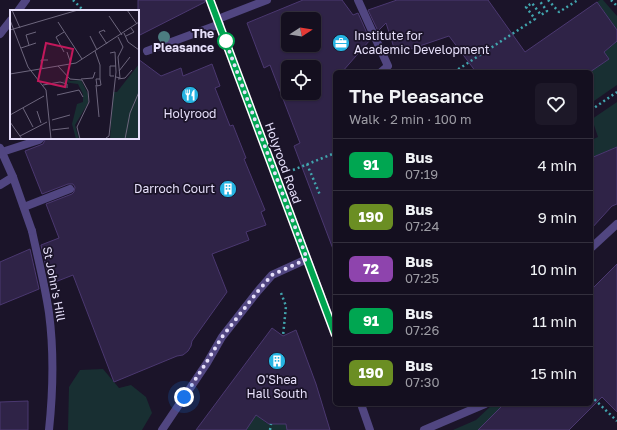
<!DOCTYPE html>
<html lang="en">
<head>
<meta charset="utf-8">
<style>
  :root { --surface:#140f1f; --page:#1d1828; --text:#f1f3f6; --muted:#9d9ca4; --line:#332f3d }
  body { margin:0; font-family:"Golos Text",sans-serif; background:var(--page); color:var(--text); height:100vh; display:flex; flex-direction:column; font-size:15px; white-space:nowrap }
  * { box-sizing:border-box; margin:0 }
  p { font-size:13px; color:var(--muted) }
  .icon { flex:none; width:22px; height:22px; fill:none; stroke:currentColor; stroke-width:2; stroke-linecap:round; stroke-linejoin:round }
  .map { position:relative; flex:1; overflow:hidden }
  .panel { position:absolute; left:333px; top:70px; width:260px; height:336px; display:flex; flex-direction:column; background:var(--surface); border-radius:6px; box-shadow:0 1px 3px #0004,0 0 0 1px var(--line) }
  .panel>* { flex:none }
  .badge { padding:0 8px; border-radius:6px; font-size:14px; line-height:26px }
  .needle { width:26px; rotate:78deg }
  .buttons { position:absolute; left:281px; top:12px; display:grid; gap:8px }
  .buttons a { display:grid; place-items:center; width:40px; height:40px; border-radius:6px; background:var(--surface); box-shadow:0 1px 3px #0004,0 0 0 1px var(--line); font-size:20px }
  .you { position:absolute; width:20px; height:20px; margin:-10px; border:3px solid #fff; border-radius:50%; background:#1a73e8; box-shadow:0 0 0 6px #1a73e833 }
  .map>.badge { position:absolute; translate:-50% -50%; box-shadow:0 0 0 2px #fff }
  .round { display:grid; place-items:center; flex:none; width:42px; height:42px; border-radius:6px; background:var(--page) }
  .head { display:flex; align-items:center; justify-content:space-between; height:68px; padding:0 16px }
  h1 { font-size:19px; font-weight:600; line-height:30px }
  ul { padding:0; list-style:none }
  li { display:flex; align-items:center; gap:12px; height:52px; padding:0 16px; border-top:1px solid var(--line) }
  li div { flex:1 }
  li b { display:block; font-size:15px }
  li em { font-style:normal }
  li .badge { min-width:44px; font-weight:700; text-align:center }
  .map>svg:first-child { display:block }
</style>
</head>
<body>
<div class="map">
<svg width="617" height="430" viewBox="0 0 617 430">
  <rect width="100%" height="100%" fill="#1b1429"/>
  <path fill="#182f32" d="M600 0H603L617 16V30L597 2Z
    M617 41V85L591 103 590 72 608 59 604 52Z
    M617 102V147L591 158V140L598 137 592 119Z
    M103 369 119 388 131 385 146 397 152 413 142 430H68L69 387 80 370Z
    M493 404H504L488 420 497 429 496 430H453L476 420Z
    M259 409C261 413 262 418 264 421 275 430 281 417 283 409L287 430H246Z"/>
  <path fill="#2f2347" stroke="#4b3870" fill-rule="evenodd" d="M138 0H205V2L138 36Z
    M303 0H342L353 15 358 13 370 40 342 72H335V249H333L294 146 300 143 270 65 264 68 247 23ZM288 19H314V45H288ZM288 67H314V93H288Z
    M397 0H488L525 52 597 2 617 30V41L604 52 609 59 590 72H476L449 36 396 54 386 23 378 31 368 10Z
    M138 59 161 76 181 68 183 76 212 64 220 86 215 88 230 126 233 125 246 158 244 159 265 210 261 212 266 225 246 232 249 240 212 254 227 292 192 341 191 346 188 351 183 355 177 356 114 382 73 275 50 284 41 245 59 238 46 204 72 194 74 192 75 187 73 184H68L42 194 25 151 43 144 46 138H138Z
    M617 147V204L612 206 591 229V158Z
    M30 249 39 289 0 305V262Z
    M617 264V412L602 397 569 430H478L504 404H591V290Z
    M272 328 283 336 296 330 316 384 330 430H287L286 424H269L256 415 246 430H196Z
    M28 401V430H0V402Z"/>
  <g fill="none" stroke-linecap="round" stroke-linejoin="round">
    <path stroke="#41a4ad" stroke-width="2.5" stroke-dasharray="2 3" stroke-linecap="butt" d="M73 0 84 11
      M548 0 559 12 578 0
      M611 0 617 6
      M454 72 535 19 526 7 532 3 541 15 547 11 539 0
      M591 110 617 92
      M307 164 320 195
      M293 170 335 153
      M281 293 286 306 283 336
      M591 396 617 421
      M270 430 271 424"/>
    <path stroke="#514681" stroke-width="8" d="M358 0 388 66 381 72
      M218 19 267 0
      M2 152 39 140 41 138
      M0 185 13 177
      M24 207 70 189
      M32 231C38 259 45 285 49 313 54 351 53 392 49 430
      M591 248 617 224
      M424 430 485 404"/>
    <path stroke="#514681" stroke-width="8" d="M147 51 220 24"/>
    <path stroke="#514681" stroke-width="8" d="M0 148 13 177 32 231
      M162 430 207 363 222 337 258 291 272 275 307 259"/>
    <path stroke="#514681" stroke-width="8" d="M210 0 335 333
      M18 11 26 0
      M0 34 11 20
      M361 404 370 430"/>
  </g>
  <circle fill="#4c7d81" cx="164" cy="37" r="6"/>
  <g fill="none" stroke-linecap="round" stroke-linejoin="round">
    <defs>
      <path id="line" d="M210 0 335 334"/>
    </defs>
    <use href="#line" stroke="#fff" stroke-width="9"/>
    <use href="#line" stroke="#00a651" stroke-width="6"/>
    <path stroke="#e7e0fb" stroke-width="4" stroke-dasharray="0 7.2" d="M184 397 206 363 222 337 258 291 272 275 307 259 224 37 226 41"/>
  </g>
  <defs>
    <symbol id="office-disc" viewBox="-11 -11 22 22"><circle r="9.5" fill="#25b3e2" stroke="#1b1429"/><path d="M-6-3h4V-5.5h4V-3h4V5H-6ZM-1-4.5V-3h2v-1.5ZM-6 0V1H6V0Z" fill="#fff"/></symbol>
    <symbol id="restaurant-disc" viewBox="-11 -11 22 22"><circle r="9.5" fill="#25b3e2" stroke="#1b1429"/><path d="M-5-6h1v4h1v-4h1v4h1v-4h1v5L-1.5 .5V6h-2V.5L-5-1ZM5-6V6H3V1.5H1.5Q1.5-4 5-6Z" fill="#fff"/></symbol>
    <symbol id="building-disc" viewBox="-11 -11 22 22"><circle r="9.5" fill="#25b3e2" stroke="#1b1429"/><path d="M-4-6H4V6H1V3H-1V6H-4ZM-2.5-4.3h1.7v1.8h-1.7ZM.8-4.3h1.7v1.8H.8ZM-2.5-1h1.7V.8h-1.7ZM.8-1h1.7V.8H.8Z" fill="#fff"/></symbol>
  </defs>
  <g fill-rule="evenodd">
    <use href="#office-disc" x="331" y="33" width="20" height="20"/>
    <use href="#restaurant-disc" x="180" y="85" width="20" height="20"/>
    <use href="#building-disc" x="218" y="179" width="20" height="20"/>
    <use href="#building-disc" x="267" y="351" width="20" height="20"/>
  </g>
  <circle fill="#fff" stroke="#00a651" stroke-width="2" cx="226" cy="41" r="8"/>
  <g text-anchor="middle" stroke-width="3.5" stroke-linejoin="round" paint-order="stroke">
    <g font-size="12" font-weight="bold" fill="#e7e0fb" stroke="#1b1429" text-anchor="end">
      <text x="214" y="38">The<tspan x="214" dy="14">Pleasance</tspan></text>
    </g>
    <g font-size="12" fill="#e7e0fb" stroke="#1b1429">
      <text x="354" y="40" text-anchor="start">Institute for<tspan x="354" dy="14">Academic Development</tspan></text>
      <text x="190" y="118">Holyrood</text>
      <text x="215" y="193" text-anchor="end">Darroch Court</text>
      <text x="277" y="384">O'Shea<tspan x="277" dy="14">Hall South</tspan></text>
    </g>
    <g font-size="12" fill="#e7e0fb" stroke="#1b1429">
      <text transform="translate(283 163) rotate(70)" y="4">Holyrood Road</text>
      <text transform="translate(54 284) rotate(79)" y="4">St John's Hill</text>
    </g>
  </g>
  <g transform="translate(10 10)">
    <rect width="129" height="129" fill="#1b1429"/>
    <path d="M129 54V129H100L103 82H107ZM56 67 60 71 71 70 78 84V93L65 115 69 129H66L62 114 67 94 73 92V84L68 74 53 72Z" fill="#182f32"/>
    <path fill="none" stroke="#6d667d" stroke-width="1" d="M2 0 10 18M117 0 127 14M99 6 112 25M0 10 18 57 36 80 41 129M48 12 72 49M0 20 68 0M95 22 94 20 89 22 97 34M114 23 118 32 129 40M80 26 87 40M116 26 124 22 121 18M19 35 16 25 26 22M11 38 26 33M85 41 90 55V69L91 75 87 76 86 69H90M54 42 46 27 54 22M57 42 61 54M48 56 60 69 72 70 78 81 79 92 67 117 70 129M32 58 31 50H38M109 61 120 47M0 64 66 53 129 12M104 66H100V56H106M106 67 110 68 108 47 113 37 108 27M71 69 83 68 85 62M108 69 115 68 122 60M33 75 50 72 57 74V78M86 75 89 107M47 85 69 80 73 87M13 98 23 117M27 101 31 113M0 105 34 86M42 110 60 105M0 112 12 129M42 120 59 118M10 126 37 112M96 128 99 126 106 62 105 42 100 43M115 129 120 103 129 82"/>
    <path fill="#c2185b" fill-opacity="0.15" stroke="#c2185b" stroke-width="2" d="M36 33 63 39 55 77 28 71Z"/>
    <rect width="129" height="129" fill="none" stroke="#e7e0fb" stroke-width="2"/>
  </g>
</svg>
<div class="buttons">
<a><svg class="needle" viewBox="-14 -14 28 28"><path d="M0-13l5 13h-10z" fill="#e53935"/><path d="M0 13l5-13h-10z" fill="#9d9ca4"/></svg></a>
<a><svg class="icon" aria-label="locate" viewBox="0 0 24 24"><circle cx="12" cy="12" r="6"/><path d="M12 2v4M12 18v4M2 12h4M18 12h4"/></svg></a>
</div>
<div class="you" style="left:184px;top:397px"></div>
<section class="panel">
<div class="head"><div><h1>The Pleasance</h1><p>Walk · 2 min · 100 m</p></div><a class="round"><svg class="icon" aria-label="heart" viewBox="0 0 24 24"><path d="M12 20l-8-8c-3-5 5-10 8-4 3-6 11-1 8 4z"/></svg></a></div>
<ul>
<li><span class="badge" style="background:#00a651;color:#fff">91</span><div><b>Bus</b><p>07:19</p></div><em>4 min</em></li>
<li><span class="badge" style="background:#6b8e23;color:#fff">190</span><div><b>Bus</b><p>07:24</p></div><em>9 min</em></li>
<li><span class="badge" style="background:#8e44ad;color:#fff">72</span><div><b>Bus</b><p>07:25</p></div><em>10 min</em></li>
<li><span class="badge" style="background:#00a651;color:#fff">91</span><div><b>Bus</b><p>07:26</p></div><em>11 min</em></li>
<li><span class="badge" style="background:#6b8e23;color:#fff">190</span><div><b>Bus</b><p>07:30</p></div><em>15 min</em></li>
</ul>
</section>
</div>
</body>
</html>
